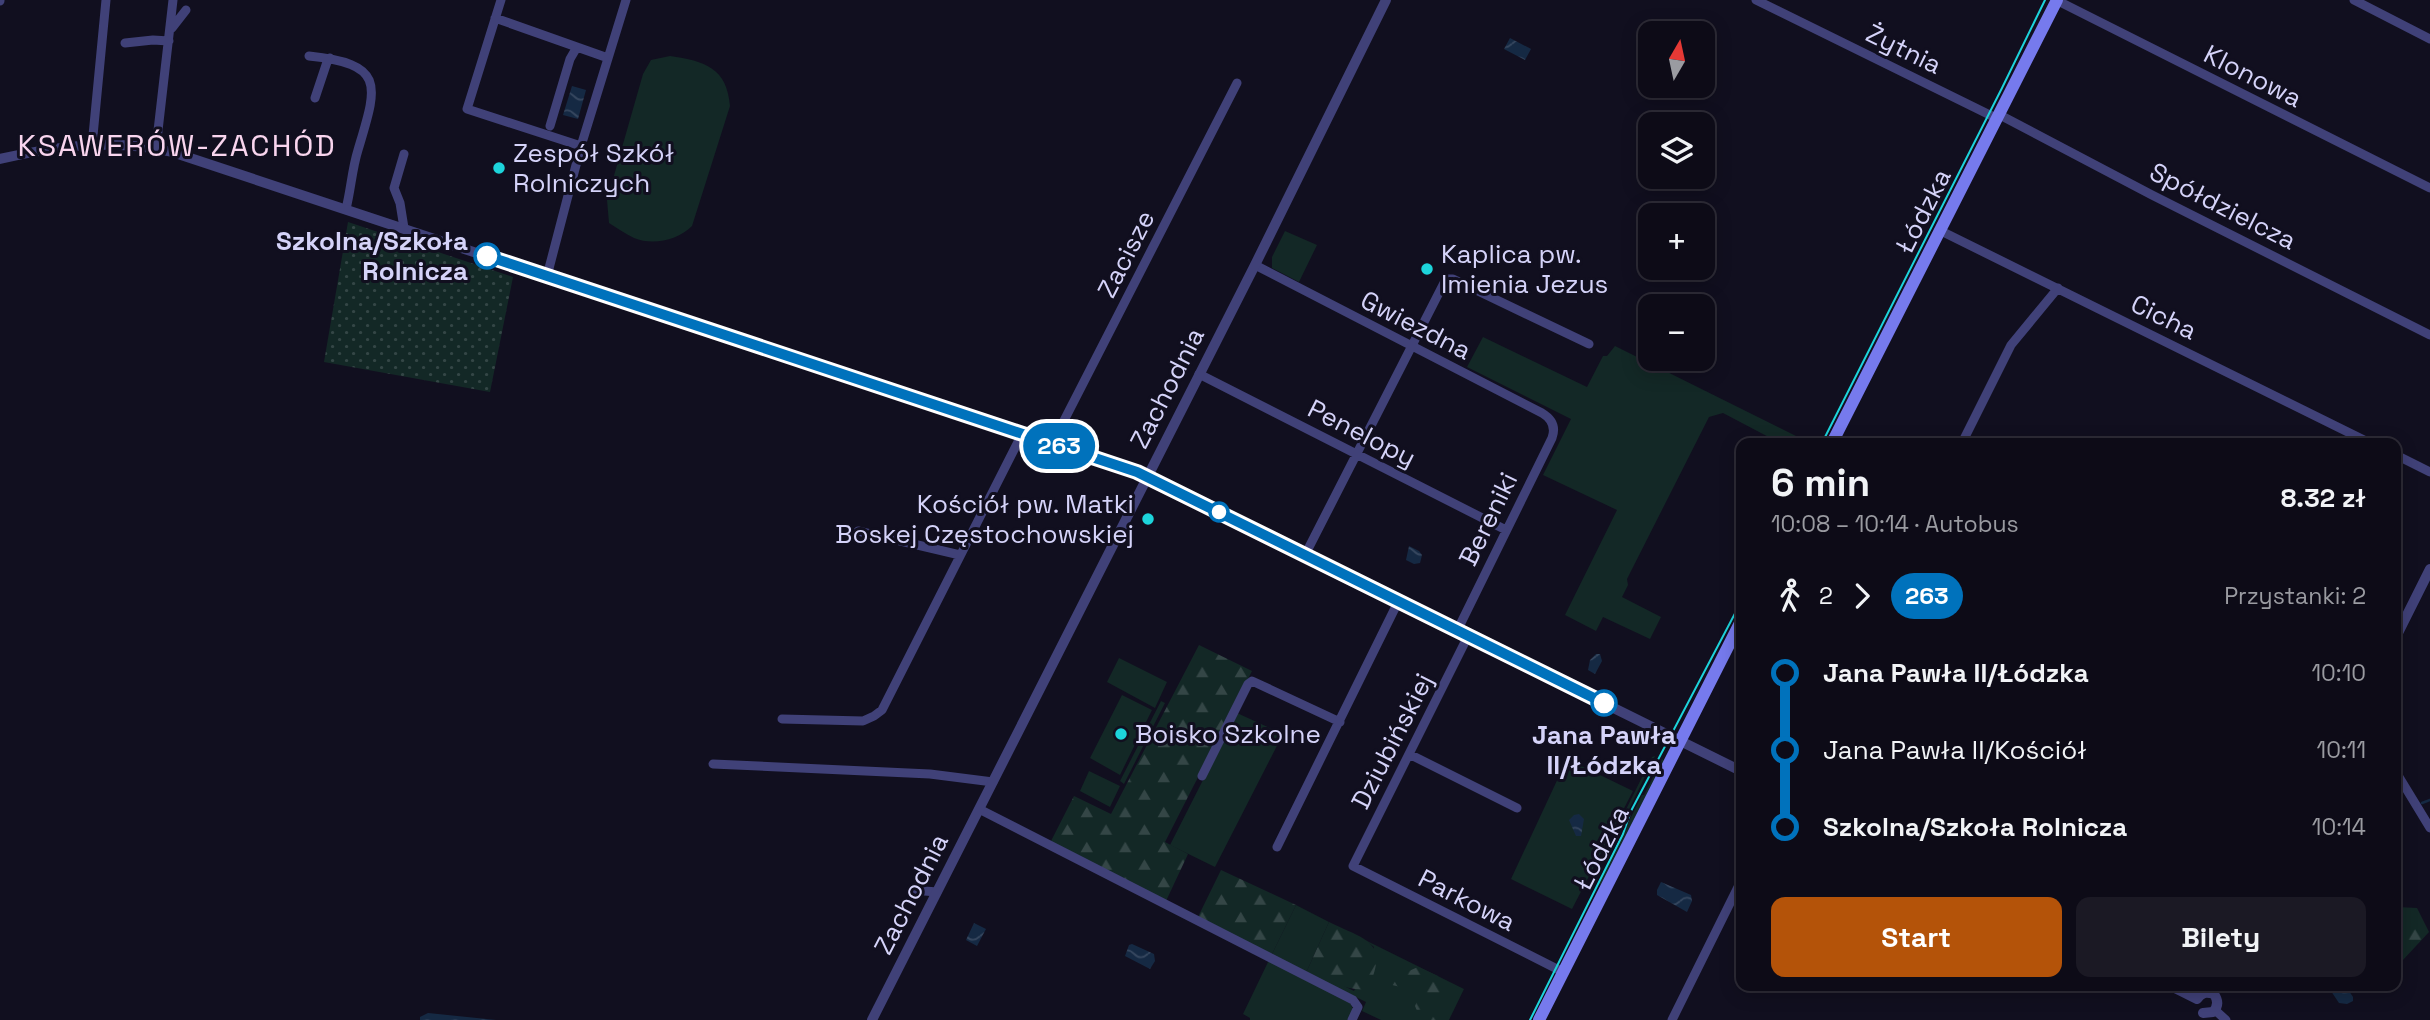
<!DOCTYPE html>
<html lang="pl">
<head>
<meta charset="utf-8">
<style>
  :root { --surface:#0d0b17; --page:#1b1924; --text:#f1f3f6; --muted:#9a9ba1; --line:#2d2b36; --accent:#b45309 }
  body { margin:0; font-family:"Space Grotesk",sans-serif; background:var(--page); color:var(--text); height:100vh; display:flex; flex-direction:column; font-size:26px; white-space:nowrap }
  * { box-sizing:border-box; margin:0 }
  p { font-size:23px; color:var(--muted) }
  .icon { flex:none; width:38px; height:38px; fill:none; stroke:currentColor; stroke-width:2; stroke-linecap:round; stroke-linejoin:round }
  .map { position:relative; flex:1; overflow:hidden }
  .sheet { position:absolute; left:1736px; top:438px; width:665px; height:553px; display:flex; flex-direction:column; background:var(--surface); border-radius:14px; box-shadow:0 4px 18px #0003,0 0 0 2px var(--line) }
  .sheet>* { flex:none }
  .badge { padding:0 14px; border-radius:23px; font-size:24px; line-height:46px }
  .needle { width:46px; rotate:9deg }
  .buttons { position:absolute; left:1638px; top:21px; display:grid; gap:14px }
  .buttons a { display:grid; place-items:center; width:77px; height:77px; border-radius:14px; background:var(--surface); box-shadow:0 4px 18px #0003,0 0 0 2px var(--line); font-size:35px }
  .map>.badge { position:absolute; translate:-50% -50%; box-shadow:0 0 0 4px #fff }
  .legs { display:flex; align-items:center; gap:10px; height:77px; padding:0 35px; font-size:23px }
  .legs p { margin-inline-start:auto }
  .summary { display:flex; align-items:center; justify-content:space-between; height:119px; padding:0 35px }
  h1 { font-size:38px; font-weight:600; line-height:52px }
  .cta { display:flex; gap:14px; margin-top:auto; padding:14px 35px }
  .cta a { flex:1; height:80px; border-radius:14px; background:var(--accent); color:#fff; font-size:28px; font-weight:600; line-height:80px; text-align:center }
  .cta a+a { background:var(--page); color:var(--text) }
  ul { padding:0 35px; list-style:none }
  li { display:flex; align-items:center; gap:24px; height:77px; font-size:26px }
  li i { display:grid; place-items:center; width:10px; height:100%; margin:0 9px; background:currentColor }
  li i::after { content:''; width:18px; height:18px; margin:-9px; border:5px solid; border-radius:50%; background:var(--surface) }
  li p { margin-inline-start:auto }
  li:first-child i { background:linear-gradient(#0000 50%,currentColor 0) }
  li:last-child i { background:linear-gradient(currentColor 50%,#0000 0) }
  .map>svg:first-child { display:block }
</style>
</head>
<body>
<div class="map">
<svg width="2430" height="1020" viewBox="0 0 2430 1020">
  <defs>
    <pattern id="forest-firs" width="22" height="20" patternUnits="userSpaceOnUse" patternTransform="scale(1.75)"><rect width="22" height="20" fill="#132826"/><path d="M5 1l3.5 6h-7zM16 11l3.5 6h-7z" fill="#344646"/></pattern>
    <pattern id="garden-dots" width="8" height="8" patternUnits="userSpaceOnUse" patternTransform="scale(1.75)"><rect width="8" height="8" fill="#132826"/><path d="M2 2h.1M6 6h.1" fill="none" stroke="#344646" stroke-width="1.8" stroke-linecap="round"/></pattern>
    <pattern id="water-waves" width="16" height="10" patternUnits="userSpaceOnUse" patternTransform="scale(1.75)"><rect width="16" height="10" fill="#152943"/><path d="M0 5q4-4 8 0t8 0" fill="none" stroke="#36475f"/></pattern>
  </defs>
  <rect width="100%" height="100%" fill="#110f1f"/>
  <path fill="#132826" d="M670 56C705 61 727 68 730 106L692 226C678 240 653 246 634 238 626 234 617 228 609 223L607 200 643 74 651 60Z
    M1285 231 1317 245 1299 282 1272 268V257Z
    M1483 337 1587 387 1603 356H1607L1615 346 1808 442 1780 443 1723 413 1709 417 1627 579 1628 585 1622 597 1661 617 1650 639 1603 617 1596 631 1565 615 1617 510 1543 475 1571 419 1467 367Z
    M1119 658 1167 682 1155 708 1107 682Z
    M1122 695 1152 710 1120 775 1090 758Z
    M1161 701 1165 703 1124 784 1120 781Z
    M1237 713 1283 734 1215 867 1170 845Z
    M1655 756 1594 881 1591 880 1652 757Z
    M1567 759 1633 791 1572 909 1511 879Z
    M1662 759 1665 761 1601 885 1599 884C1614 854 1627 824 1642 795H1644Z
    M1089 771 1120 786 1110 807 1080 791Z
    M1296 905 1329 922 1306 973 1338 983 1354 991 1374 947 1365 940 1464 989 1449 1020H1381L1362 1011 1366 1002 1271 956Z
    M1269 960 1349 1001 1353 1009 1349 1020H1250V1018L1243 1014Z"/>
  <path fill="url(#forest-firs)" d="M1199 645 1252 671 1165 842 1188 854 1166 901 1050 843 1074 796 1111 814Z
    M1221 870 1296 905 1271 956 1197 919Z
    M2396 907 2417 908 2429 932 2402 961 2396 950Z
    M1329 922C1368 941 1389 941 1368 989 1349 992 1325 979 1306 973Z
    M1418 967 1438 976 1446 1002 1438 1020C1424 1020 1420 1019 1415 1006L1419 997 1413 990 1388 984 1402 974Z"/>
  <path fill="url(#garden-dots)" d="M348 222 513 277 490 392 324 362Z"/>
  <path fill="url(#water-waves)" d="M1510 38 1531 49 1525 60 1504 49Z
    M572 86 586 90 578 119 563 115Z
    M1409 546 1419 551 1422 555 1420 563 1414 564 1406 560Z
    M1596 654H1600L1602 661 1595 674 1588 670 1590 660Z
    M1579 814 1584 819 1581 836H1576L1569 820 1574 815Z
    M1661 882 1691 895 1692 901 1687 912 1657 895V890Z
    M974 923 986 929 977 946 966 940Z
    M1132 944 1154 954 1155 961 1150 969 1125 956 1129 945Z
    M2327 985H2345L2353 997V1001L2347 1004 2339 1003Z
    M428 1013 496 1020H420V1017Z"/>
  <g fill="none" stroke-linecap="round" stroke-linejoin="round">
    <path stroke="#152943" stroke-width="2.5" d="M2422 803 2430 800"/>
    <path stroke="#404178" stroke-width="9" d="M501 0 467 109 581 146
      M1756 0 1996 118
      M2056 0 2430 188
      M2354 0 2430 39
      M0 1V0
      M495 18 608 58
      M172 28 186 10
      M125 43 153 40 169 41
      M309 56C387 64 377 86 358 150 352 169 351 189 346 209
      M315 98 327 62 330 58
      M1998 114 2152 195 2430 335
      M550 126 570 59 577 47
      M92 146 106 0
      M156 148 173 0
      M404 228 400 203 394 188 404 154
      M1939 230 2370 443
      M1255 265 1542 413C1552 419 1556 427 1552 438L1457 631
      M547 276 581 146 626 0
      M1199 374 1506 530
      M1962 443 2011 345 2058 288
      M1052 444 1237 83
      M2396 455 2430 472
      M858 531 960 555
      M1305 555 1446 279H1453L1589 344
      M1468 636 1353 866 1563 972
      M782 719 863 721 874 716 882 710 1022 434
      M1409 754 1517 808
      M713 764 930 774 993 782
      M2396 772 2430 828
      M1202 776 1248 684 1252 681 1340 722
      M979 809 1353 1000 1358 1007 1352 1020
      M1277 847 1398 602
      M912 890 937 892
      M2215 1010 2226 1020
      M1672 1020 1741 881"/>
    <path stroke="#404178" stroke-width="10" d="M0 159C56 146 115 138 172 152L1137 472 1741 771
      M2396 637 2430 569
      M2169 985 2197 999
      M2197 999C2202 992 2206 992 2214 994 2218 1000 2219 1006 2213 1012L2203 1013
      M872 1020 1255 265 1386 0"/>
    <path stroke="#767aed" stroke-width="12" d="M1832 443 2057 0
      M1539 1020 1741 621"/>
    <path stroke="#1dd4db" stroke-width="2" d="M1822 443 2002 88 2045 0
      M1530 1020 1623 834 1631 811 1741 602"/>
  </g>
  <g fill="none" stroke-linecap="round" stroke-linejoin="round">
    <defs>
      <path id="line-1" d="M487 256 1137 472 1604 703"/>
    </defs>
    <use href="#line-1" stroke="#fff" stroke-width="16"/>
    <use href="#line-1" stroke="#0072bc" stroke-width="10"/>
  </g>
  <g fill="#1dd4db" stroke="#110f1f" stroke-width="2.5">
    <circle cx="499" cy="168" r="7"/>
    <circle cx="1427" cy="269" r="7"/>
    <circle cx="1148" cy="519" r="7"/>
    <circle cx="1121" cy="734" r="7"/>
  </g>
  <g fill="#fff" stroke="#0072bc" stroke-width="3.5">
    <circle cx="487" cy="256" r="12"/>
    <circle cx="1219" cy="512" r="9"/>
    <circle cx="1604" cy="703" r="12"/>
  </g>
  <g text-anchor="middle" stroke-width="6" stroke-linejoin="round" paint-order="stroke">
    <g font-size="26" fill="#d5d3f9" stroke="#110f1f">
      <text transform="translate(1904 49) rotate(26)" y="9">Żytnia</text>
      <text transform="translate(2253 76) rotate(27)" y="9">Klonowa</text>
      <text transform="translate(2223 206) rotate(27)" y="9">Spółdzielcza</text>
      <text transform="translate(1923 211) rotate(-63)" y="9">Łódzka</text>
      <text transform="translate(1126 254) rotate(-63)" y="9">Zacisze</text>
      <text transform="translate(2164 317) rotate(26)" y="9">Cicha</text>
      <text transform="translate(1416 325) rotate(27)" y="9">Gwiezdna</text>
      <text transform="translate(1167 388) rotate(-63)" y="9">Zachodnia</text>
      <text transform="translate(1362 433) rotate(27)" y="9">Penelopy</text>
      <text transform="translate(1488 519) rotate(-64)" y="9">Bereniki</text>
      <text transform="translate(1392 741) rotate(-63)" y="9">Dziubińskiej</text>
      <text transform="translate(1601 848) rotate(-63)" y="9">Łódzka</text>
      <text transform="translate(911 894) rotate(-63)" y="9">Zachodnia</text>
      <text transform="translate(1467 900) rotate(27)" y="9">Parkowa</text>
    </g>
    <g font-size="26" fill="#d5d3f9" stroke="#110f1f" text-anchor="start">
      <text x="513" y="162">Zespół Szkół<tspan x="513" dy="30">Rolniczych</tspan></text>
      <text x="1441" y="263">Kaplica pw.<tspan x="1441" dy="30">Imienia Jezus</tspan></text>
      <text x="1134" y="513" text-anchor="end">Kościół pw. Matki<tspan x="1134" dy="30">Boskej Częstochowskiej</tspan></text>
      <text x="1135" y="743">Boisko Szkolne</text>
    </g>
    <g font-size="26" font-weight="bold" fill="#d5d3f9" stroke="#110f1f" text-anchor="end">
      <text x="468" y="250">Szkolna/Szkoła<tspan x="468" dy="30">Rolnicza</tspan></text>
      <text x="1604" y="744" text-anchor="middle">Jana Pawła<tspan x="1604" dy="30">II/Łódzka</tspan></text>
    </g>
    <g font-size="30" letter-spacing="2" fill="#f9d5ee" stroke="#110f1f">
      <text x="177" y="156">KSAWERÓW-ZACHÓD</text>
    </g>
  </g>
</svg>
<div class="buttons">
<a><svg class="needle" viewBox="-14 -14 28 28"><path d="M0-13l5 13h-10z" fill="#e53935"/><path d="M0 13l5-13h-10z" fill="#9a9ba1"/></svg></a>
<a><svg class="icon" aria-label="layers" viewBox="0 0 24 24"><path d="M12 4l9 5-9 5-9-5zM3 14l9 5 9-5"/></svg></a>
<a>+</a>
<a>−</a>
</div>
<b class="badge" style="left:1059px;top:446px;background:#0072bc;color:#fff">263</b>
<section class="sheet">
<div class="summary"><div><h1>6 min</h1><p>10:08 – 10:14 · Autobus</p></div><b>8.32 zł</b></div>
<div class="legs"><svg class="icon" aria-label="walk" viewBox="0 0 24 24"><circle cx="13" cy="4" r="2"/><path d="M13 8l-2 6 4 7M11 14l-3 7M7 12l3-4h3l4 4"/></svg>2<svg class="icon" aria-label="forward" viewBox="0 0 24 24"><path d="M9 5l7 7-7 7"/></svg><b class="badge" style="background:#0072bc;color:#fff">263</b><p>Przystanki: 2</p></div>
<ul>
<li><i style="color:#0072bc"></i><b>Jana Pawła II/Łódzka</b><p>10:10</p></li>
<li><i style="color:#0072bc"></i><span>Jana Pawła II/Kościół</span><p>10:11</p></li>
<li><i style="color:#0072bc"></i><b>Szkolna/Szkoła Rolnicza</b><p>10:14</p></li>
</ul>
<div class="cta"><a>Start</a><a>Bilety</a></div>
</section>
</div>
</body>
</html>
